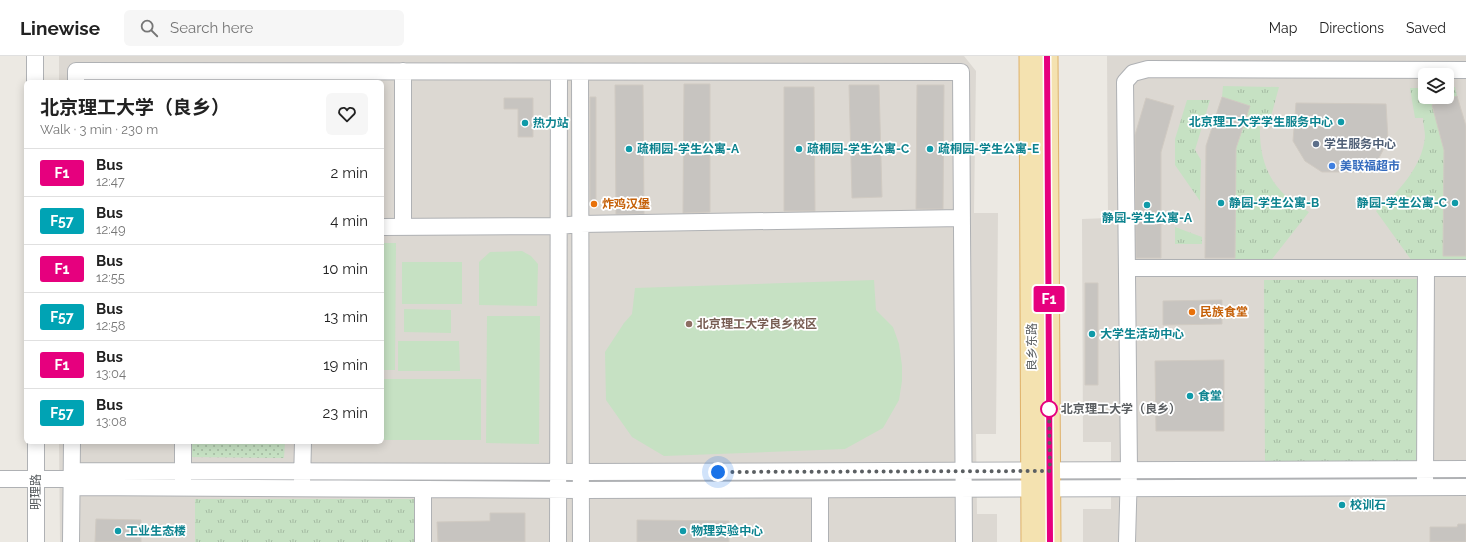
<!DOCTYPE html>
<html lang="en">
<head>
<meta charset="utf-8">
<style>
  :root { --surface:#fff; --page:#f6f6f6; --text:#222; --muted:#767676; --line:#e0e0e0 }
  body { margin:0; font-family:Raleway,"Noto Sans SC",sans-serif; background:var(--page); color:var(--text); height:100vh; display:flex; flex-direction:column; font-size:15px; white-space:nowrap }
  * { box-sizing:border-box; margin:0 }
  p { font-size:13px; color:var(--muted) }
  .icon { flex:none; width:22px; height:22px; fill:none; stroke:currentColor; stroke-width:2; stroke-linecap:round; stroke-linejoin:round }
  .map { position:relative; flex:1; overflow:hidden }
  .side { position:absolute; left:24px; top:24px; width:360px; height:364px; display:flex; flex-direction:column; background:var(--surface); border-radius:6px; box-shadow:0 2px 10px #0003 }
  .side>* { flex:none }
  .badge { padding:0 8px; border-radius:3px; font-size:14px; line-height:26px }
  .buttons { position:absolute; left:1418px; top:12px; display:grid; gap:8px }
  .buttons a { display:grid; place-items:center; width:36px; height:36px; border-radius:6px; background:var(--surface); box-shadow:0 2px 10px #0003; font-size:20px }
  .you { position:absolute; width:20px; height:20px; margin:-10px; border:3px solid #fff; border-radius:50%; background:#1a73e8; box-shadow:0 0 0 6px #1a73e833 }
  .map>.badge { position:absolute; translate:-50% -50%; box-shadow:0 0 0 2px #fff }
  .round { display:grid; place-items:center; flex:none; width:42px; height:42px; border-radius:6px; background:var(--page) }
  .head { display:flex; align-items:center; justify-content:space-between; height:68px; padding:0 16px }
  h1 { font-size:19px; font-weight:700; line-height:30px }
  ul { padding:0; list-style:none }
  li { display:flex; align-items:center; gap:12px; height:48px; padding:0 16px; border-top:1px solid var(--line) }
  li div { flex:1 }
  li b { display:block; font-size:15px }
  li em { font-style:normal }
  li .badge { min-width:44px; font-weight:700; text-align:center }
  header { display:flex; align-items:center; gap:24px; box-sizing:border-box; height:56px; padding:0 20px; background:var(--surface); border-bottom:1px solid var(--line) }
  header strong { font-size:19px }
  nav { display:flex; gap:22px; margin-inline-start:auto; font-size:14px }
  .search { width:280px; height:36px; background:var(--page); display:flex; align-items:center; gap:10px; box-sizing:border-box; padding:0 14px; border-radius:6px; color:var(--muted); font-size:15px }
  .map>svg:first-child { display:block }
</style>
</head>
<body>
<header>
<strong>Linewise</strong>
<div class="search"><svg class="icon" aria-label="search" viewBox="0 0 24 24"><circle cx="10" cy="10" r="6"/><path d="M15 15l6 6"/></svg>Search here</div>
<nav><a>Map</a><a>Directions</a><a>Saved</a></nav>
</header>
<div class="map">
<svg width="1466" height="486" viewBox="0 0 1466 486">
  <defs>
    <pattern id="grass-tufts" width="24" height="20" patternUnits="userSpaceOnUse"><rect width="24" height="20" fill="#c6e1c3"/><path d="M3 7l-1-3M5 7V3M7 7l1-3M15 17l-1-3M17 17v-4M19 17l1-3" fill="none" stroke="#a4baa2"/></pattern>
    <pattern id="park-dots" width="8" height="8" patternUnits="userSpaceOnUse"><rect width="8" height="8" fill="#c6e1c3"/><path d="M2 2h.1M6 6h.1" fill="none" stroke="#a4baa2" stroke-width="1.8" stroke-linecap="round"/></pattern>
  </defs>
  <rect width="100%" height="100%" fill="#ece9e3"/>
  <path fill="#dcd8d2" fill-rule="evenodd" d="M59 0H964L976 15 974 157H998L996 378H976L977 458H997V486H60L59 386H382V26H59Z
    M1107 0H1466V486H1083V453H1111V386H1083L1082 163 1108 162ZM1425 19H1447V41H1425Z"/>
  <path fill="url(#grass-tufts)" d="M1223 30 1279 31 1269 68 1260 69C1259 96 1265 121 1286 140 1292 147 1302 151 1309 156L1265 212H1205V203H1235L1236 92 1249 50 1222 41Z
    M1447 31H1455L1457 40 1432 49 1444 94V200H1466V212H1417L1376 155C1398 137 1422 111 1425 81 1425 75 1423 68 1423 62H1415L1410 32H1425V41H1447Z
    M1187 44H1210L1195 94 1201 104 1200 145 1175 109V83Z
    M1175 171 1202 181V188H1175Z
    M1418 223 1419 406 1265 407 1264 224Z
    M195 443H418V486H195Z"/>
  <path fill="url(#park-dots)" d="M187 386H285L284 402 187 401Z"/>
  <path fill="#c6e1c3" d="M382 187H396L395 314H382Z
    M522 195 531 200 538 208 537 250 479 249V206L490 196Z
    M402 206H462V248H402Z
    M874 224 876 254 893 271 899 288 902 310V325L899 344 883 372 845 393 664 400 632 381 606 344 605 296 624 267 632 258 635 232Z
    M404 253 451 254V277L404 276Z
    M487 260H540L539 388 486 387Z
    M398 285H459L460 315H398Z
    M382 323H481V384H382Z"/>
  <path fill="#c7c4c0" stroke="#d0cac2" d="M684 28H710V156L683 157Z
    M615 29H643L644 158H616Z
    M849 29H879L882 141 852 142Z
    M917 29H944L943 153H916Z
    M784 31H814L815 155H784Z
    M1457 40 1466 70V200H1443L1444 94 1432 49Z
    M590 41H596V145H590Z
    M1222 41 1250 50 1236 92 1235 202H1205L1206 90Z
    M504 42H533V81H518V53H504Z
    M1146 42 1174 50 1161 96V202H1136L1135 79Z
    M1296 47 1386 48 1388 84 1377 106 1360 116H1322L1305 105 1293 85Z
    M1085 227H1098V329H1085Z
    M1222 244V268L1163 269V245Z
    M1224 304V375H1156L1155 305Z
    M490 457H525V486H438L437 466 490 465Z
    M96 463 141 464V486H95Z
    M637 464 729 465V486H637Z
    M1458 468H1466V486H1430V471H1457Z"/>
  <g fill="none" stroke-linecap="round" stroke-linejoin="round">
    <defs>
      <path id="minor" d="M580 16 581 486
        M35 26V0
        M76 26V15L961 16 964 486
        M382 171 559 170 580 168 962 162
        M403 171V15
        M1127 212H1466
        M72 415 580 416 1466 413
        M0 423H72
        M1425 423 1426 212
        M183 426V386
        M302 426 303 386
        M72 431 580 434 1466 431
        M820 434V486
        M36 486V386
        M71 486 72 386
        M423 486V433
        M558 486 559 16
        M1127 486 1129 414 1125 26 1133 17 1148 13 1466 14"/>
      <path id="major" d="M1030 0 1032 486
        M1047 0 1050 486"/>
    </defs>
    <use href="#minor" stroke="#afb1b4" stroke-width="18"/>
    <use href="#major" stroke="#dfb169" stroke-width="23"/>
    <use href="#minor" stroke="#fff" stroke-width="16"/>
    <use href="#major" stroke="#f4e2b0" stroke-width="21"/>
  </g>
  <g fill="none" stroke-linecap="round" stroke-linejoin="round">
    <defs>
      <path id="line" d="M1047 0 1050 486"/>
    </defs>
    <use href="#line" stroke="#fff" stroke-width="9"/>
    <use href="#line" stroke="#e6007e" stroke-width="6"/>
    <path stroke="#5b5f62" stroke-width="4" stroke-dasharray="0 7.2" d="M718 416 1050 415 1049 353"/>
  </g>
  <g fill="#0f9aa8" stroke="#fff" stroke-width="1.5">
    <circle cx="1341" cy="66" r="4"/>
    <circle cx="525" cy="67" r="4"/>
    <circle cx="629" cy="93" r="4"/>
    <circle cx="799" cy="93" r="4"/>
    <circle cx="930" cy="93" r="4"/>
    <circle cx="1221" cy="147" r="4"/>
    <circle cx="1455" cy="147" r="4"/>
    <circle cx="1147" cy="149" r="4"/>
    <circle cx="1092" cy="278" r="4"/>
    <circle cx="1190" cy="340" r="4"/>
    <circle cx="1342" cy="449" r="4"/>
    <circle cx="118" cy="475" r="4"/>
    <circle cx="683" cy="475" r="4"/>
  </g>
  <circle fill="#5c6f8a" stroke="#fff" stroke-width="1.5" cx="1316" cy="88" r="4"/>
  <circle fill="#3f7fe0" stroke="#fff" stroke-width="1.5" cx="1332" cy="110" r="4"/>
  <g fill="#e8710a" stroke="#fff" stroke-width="1.5">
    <circle cx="594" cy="148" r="4"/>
    <circle cx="1192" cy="256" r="4"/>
  </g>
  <circle fill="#8d6e63" stroke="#fff" stroke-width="1.5" cx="689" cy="268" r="4"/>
  <circle fill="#fff" stroke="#e6007e" stroke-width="2" cx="1049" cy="353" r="8"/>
  <g text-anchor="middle" stroke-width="3.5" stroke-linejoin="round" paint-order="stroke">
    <g font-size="12" font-weight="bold" fill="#0d838f" stroke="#fff" text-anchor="start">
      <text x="1333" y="70" text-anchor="end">北京理工大学学生服务中心</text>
      <text x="533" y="71">热力站</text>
      <text x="637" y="97">疏桐园-学生公寓-A</text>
      <text x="807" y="97">疏桐园-学生公寓-C</text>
      <text x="938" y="97">疏桐园-学生公寓-E</text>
      <text x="1229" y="151">静园-学生公寓-B</text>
      <text x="1447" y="151" text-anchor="end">静园-学生公寓-C</text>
      <text x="1147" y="166" text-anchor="middle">静园-学生公寓-A</text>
      <text x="1100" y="282">大学生活动中心</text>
      <text x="1198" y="344">食堂</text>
      <text x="1350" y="453">校训石</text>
      <text x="126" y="479">工业生态楼</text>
      <text x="691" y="479">物理实验中心</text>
    </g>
    <g font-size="12" font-weight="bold" fill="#4e5e75" stroke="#fff" text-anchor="start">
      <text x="1324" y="92">学生服务中心</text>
    </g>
    <g font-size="12" font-weight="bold" fill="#366cbe" stroke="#fff" text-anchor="start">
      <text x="1340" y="114">美联福超市</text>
    </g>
    <g font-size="12" font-weight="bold" fill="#c56008" stroke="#fff" text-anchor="start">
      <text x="602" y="152">炸鸡汉堡</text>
      <text x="1200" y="260">民族食堂</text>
    </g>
    <g font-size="12" font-weight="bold" fill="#785e54" stroke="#fff" text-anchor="start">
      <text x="697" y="272">北京理工大学良乡校区</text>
    </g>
    <g font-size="12" fill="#5b5f62" stroke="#fff">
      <text transform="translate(1032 291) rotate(-90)" y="4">良乡东路</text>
      <text transform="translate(36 436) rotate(-90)" y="4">明理路</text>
    </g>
    <g font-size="12" font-weight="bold" fill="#5b5f62" stroke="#fff" text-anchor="start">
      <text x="1061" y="357">北京理工大学（良乡）</text>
    </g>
  </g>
</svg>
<div class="buttons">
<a><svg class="icon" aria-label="layers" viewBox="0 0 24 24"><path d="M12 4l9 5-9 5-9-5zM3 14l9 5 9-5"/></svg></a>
</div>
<div class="you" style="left:718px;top:416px"></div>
<b class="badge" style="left:1049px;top:243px;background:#e6007e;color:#fff">F1</b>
<section class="side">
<div class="head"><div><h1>北京理工大学（良乡）</h1><p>Walk · 3 min · 230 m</p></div><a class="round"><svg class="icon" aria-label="heart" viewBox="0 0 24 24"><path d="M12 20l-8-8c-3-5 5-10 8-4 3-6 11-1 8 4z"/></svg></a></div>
<ul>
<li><span class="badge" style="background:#e6007e;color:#fff">F1</span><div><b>Bus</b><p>12:47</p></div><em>2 min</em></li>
<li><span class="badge" style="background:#00a3b4;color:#fff">F57</span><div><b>Bus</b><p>12:49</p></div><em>4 min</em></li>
<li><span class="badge" style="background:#e6007e;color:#fff">F1</span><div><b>Bus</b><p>12:55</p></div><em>10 min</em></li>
<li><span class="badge" style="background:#00a3b4;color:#fff">F57</span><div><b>Bus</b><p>12:58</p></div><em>13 min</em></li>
<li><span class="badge" style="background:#e6007e;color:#fff">F1</span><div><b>Bus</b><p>13:04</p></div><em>19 min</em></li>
<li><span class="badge" style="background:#00a3b4;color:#fff">F57</span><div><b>Bus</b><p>13:08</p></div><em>23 min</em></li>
</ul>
</section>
</div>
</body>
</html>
